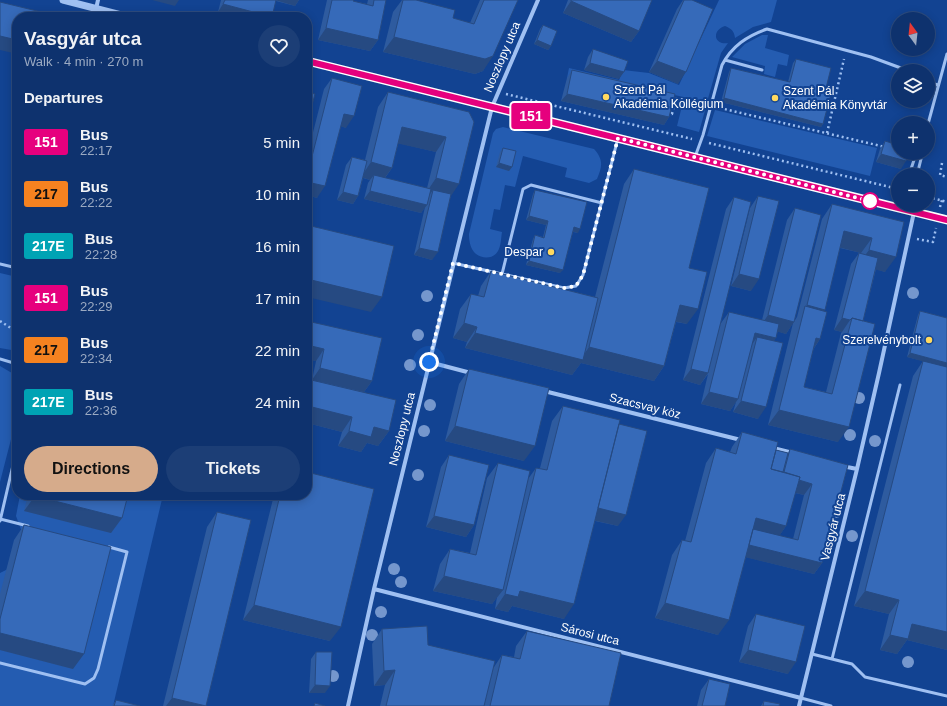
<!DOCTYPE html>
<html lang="en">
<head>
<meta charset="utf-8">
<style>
  :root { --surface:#0e326e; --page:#1c3e76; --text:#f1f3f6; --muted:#9baac2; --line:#2e4d81; --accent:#d6ab8b }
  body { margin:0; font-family:Helvetica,sans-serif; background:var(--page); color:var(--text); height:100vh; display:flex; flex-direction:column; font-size:15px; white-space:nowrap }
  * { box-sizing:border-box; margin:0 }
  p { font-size:13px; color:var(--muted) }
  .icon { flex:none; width:22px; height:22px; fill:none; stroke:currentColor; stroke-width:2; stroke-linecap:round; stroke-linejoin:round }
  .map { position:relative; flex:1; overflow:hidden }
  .panel { position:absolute; left:12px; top:12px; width:300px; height:488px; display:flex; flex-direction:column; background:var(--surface); border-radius:16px; box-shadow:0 2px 10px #0003,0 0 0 1px var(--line) }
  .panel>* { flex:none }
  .badge { padding:0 8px; border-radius:3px; font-size:14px; line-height:26px }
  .needle { width:26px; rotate:345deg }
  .controls { position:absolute; left:891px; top:12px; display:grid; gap:8px }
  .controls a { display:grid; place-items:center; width:44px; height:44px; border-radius:50%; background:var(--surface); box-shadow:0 2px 10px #0003,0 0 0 1px var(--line); font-size:20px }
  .you { position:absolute; width:20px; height:20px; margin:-10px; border:3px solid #fff; border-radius:50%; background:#1a73e8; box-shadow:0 0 0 6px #1a73e833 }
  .map>.badge { position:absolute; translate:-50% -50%; box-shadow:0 0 0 2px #fff }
  h2 { padding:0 12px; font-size:15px; line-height:36px }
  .round { display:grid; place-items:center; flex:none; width:42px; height:42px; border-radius:21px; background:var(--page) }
  .headline { display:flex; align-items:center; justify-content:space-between; height:68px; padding:0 12px }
  h1 { font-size:19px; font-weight:700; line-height:30px }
  .button { display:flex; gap:8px; margin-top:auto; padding:8px 12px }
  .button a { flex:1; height:46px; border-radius:24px; background:var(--accent); color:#111; font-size:16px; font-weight:700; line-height:46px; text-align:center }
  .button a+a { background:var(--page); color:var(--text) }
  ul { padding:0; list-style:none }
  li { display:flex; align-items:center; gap:12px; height:52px; padding:0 12px }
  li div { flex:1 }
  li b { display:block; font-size:15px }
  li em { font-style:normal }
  li .badge { min-width:44px; font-weight:700; text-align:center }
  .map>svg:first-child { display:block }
</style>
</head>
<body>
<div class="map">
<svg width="947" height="706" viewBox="0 0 947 706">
  <rect width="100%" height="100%" fill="#124392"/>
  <path fill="#245cb1" d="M719 0H777L771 22 753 27 735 38C734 31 732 29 725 26 712 30 713 45 728 43L721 53 707 102 665 93 567 78 569 68 619 80 623 70 649 73 679 85Z
    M762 35H768L765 48 789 55 787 66 778 64 775 77 764 74 765 66 732 57 745 44Z
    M683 102 706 107 699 132 677 126Z
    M715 110 877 148 870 176 707 136Z
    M503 127 594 149C604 160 602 167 597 179L589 183 565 177 567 168 523 156 515 187 505 185 500 210 494 209 490 229 502 232C501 238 501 246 498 251 493 260 480 259 474 252 470 247 469 240 469 234L493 133 496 129Z
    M0 273 17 277V351L0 348Z
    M0 366 17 376V416L0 482Z
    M20 495H163L113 706H0V573L22 562 25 540 16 516Z"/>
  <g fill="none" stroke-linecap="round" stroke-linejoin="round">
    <path stroke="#9fc0f2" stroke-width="2.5" stroke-dasharray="2 3" stroke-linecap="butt" d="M506 94 692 139
      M671 97 702 104
      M720 108 885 147
      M667 113 672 114 676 98
      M827 133 844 59
      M709 143 898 189
      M942 163 940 175 947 177
      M928 197 947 202
      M940 207 942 200
      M917 239 933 242 936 228
      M0 321 17 332"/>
    <path stroke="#9fc0f2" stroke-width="3" d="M725 60 762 70
      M928 82 938 85
      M928 124 947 54
      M695 157 703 135 722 65C732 46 747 36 767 29L871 57 909 71
      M909 175 915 157 920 154
      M917 175 921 159 920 153
      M453 263 564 288 576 286 583 275 618 138
      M0 264 17 268
      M502 274 523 189 531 185 602 203
      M0 359 17 364
      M0 519 28 526
      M0 521 17 448
      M812 654 852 664 865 677 947 696
      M832 659 900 385
      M0 663 85 684 94 678 98 669 127 552 109 547
      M801 698 831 706"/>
    <path stroke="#9fc0f2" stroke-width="4" d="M96 9 98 0
      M429 362 471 373
      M544 391 741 440
      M773 448 793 453
      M842 466 857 469
      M374 589 801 698
      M348 706 374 589 492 107 538 0
      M799 706 857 469 879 373 914 212"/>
    <path stroke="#9fc0f2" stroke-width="7" d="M63 0 129 17
      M307 61 947 220"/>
  </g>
  <g fill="#7597cd">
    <circle cx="913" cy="293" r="6"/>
    <circle cx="427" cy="296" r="6"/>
    <circle cx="418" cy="335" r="6"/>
    <circle cx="410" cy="365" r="6"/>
    <circle cx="859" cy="398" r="6"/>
    <circle cx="430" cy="405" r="6"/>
    <circle cx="424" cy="431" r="6"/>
    <circle cx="850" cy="435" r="6"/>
    <circle cx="875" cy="441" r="6"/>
    <circle cx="418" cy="475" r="6"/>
    <circle cx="836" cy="512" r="6"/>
    <circle cx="852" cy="536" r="6"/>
    <circle cx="394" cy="569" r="6"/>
    <circle cx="401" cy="582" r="6"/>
    <circle cx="381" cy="612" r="6"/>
    <circle cx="372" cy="635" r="6"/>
    <circle cx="908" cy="662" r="6"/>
    <circle cx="333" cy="676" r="6"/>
  </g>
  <path fill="#2e5b9f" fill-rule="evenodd" d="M221 0H299L295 6 276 1 218 12Z
    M327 0H354L353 1 367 4 368 0H386L378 40 370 51 318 40Z
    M402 0H416L453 18 470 23 480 0H518L483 71 475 74 383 52 393 12Z
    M568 0H651L639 31 631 42 563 13Z
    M683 0H692L678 84 649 72 677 9Z
    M543 25 551 46 548 50 534 44 540 29Z
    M593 49 619 79 584 70 588 57Z
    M796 59 823 124 821 127 721 102 729 72 731 68 788 82 793 63Z
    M572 70 669 117 664 125 561 101 567 78Z
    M332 78 346 128 341 126 317 198 307 195V156L324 89Z
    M388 92 469 112 451 195 432 260 414 255 425 207 421 213 364 199 368 183 370 180 363 178 358 196 353 204 337 200 346 165 352 157 365 160 378 107ZM398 143 436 152 427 188 385 178 392 168Z
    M885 141 901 169 876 162 880 149Z
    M503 148 512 167 509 171 496 167 500 152Z
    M634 169 689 268 687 324 676 322 664 366 654 381 581 363 572 375 465 348 467 342 453 338 460 309 471 294 478 296 481 286 491 271 595 297 624 184Z
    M535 190 578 233 573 232 560 273 526 265 533 239 535 235 543 237 546 225 526 220 533 194Z
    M758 196 751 291 731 286 750 208Z
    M734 197 721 323 729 312 762 320 787 220 795 208V320L797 317 822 219 832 204 904 222 885 272 876 269 863 321 838 442 768 425 793 323 786 334 777 331 774 341 758 419 733 412 736 402 730 411 701 404 708 374 700 385 683 380 726 209ZM840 248 861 253V254L859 253 851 264 834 330 842 332 841 333 826 392 804 387 813 350 820 339 824 311Z
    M920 311 947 318V650L907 640 897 654 880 650 889 614 854 606 913 376 923 361 907 357 918 315Z
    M307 321 372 381 364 392 389 431 378 446 367 443 361 452 338 446 342 432 307 423V379L312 380 316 361 307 359Z
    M469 369 524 461 445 441 459 384Z
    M563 406 619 424 618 526 595 521 564 619 512 606 508 612 495 609 497 597 492 604 433 591 440 564 450 549 470 553 487 478 498 463 528 479 536 468H540L552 421Z
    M742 432 776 450 788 453 790 449 848 465 822 563 814 574 746 557 718 635 655 618 672 555 682 540 685 541 706 463 716 448 730 452 732 447ZM795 493 804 495 793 539 779 536 786 526Z
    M449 455 474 525 466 537 426 527 441 467Z
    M28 495H128L122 518 111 533 24 511Z
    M274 495H307L330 641 243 620Z
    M217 512 206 706H163L207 527Z
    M24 525 73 669 0 650V594L14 540Z
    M756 614 788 674 739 662 748 626Z
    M382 629 428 645 494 667 502 655 514 657 516 646 527 631 609 706H380L385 685 374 686 372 644Z
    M316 652 325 693H309L311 659Z
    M709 679 725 706H697L701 690Z
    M116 700 140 706H112Z
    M764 701 779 706H761Z"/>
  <path fill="#264a82" d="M152 0H179L175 6Z
    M275 0H299L295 6Z
    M571 1 639 31 631 42 563 13Z
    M223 4 272 17H238L218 12Z
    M326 28 378 40 370 51 318 40Z
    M0 36 17 40V54L0 50Z
    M394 37 493 56 483 71 475 74 383 52Z
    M537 40 551 46 548 50 534 44Z
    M657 61 686 72 678 84 649 72Z
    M590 63 624 72 619 79 584 70Z
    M567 94 669 117 664 125 561 101Z
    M724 98 823 124 821 127 721 102Z
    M344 114 354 116 346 128 336 125Z
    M402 127 446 137 436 152 391 142Z
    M881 154 906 161 901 169 876 162Z
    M371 162 392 168 381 183 374 175 370 180 361 177Z
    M499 163 512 167 509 171 496 167Z
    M436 178 459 184 449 199 433 190 430 194 426 193Z
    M307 182 325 186 317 198 307 195Z
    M370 191 427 205 421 213 364 199Z
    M343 192 358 196 353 204 337 200Z
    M529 216 548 221 546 225 526 220Z
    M574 227 580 229 578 233 571 231Z
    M844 231 872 238 861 253 834 246Z
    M419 248 438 252 432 260 414 255Z
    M869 250 896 257 885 272 858 265Z
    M529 261 563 270 560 273 526 265Z
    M739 274 759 279 751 291 731 286Z
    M307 279 382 297 371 312 307 297Z
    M680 305 698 309 687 324 669 320Z
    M807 305 825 310 814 324 804 309Z
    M768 315 794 322 786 334 760 327Z
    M842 318 850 320 842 332 834 330Z
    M464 323 477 327 467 342 453 338Z
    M475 333 581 359 589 347 664 366 654 381 581 363 572 375 465 348Z
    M755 333 776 338 768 350 757 337 751 346Z
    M816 338 820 339 810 354Z
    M307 345 324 349 316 361 307 359Z
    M910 353 947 363V368L907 357Z
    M320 368 372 381 364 392 312 380Z
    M691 369 708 373 700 385 683 380Z
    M709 392 738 399 730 411 701 404Z
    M741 401 766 407 758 419 733 412Z
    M308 406 352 417 342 432 307 423V408Z
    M779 410 849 427 838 442 768 425Z
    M455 426 535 446 524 461 445 441Z
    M374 427 389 431 378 446 367 443 361 452 338 446 349 431Z
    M783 476 812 484 804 495 761 484Z
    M35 496 122 518 111 533 24 511Z
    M597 507 626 515 618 526 588 519Z
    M434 516 474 525 466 537 426 527Z
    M756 518 786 526 776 541 751 534Z
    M748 544 822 563 814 574 740 556Z
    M444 576 503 590 492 604 433 591Z
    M520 591 574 604 564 619 512 606 508 612 495 609 505 594Z
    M865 591 899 600 889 614 854 606Z
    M665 603 729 620 718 635 655 618Z
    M254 605 341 627 330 641 243 620Z
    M912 624 947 632V650L907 640 897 654 880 650 890 635Z
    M0 633 84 654 73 669 0 650Z
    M748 650 796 662 788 674 739 662Z
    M395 670 385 685 374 686 384 671Z
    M315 685 330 686 325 693H309Z
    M172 698 206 706H166Z"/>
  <path fill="#366ab9" stroke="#264a82" d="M225 0H276L272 17 223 4Z
    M332 0H354L353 1 373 6 374 0H386L378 40 326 28Z
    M403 0H416L455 10 453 18 474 24 484 0H518L493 56 485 59 394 37Z
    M571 0H652L639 31 571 1Z
    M684 0H692L713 9 686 72 657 61Z
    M0 2 62 17H17V40L0 36Z
    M543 25 557 31 551 46 537 40Z
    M593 49 628 61 624 72 590 63Z
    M796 59 831 68 826 88 832 90 823 124 724 98 731 68 790 82Z
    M572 70 675 94 669 117 567 94Z
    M332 78 362 86 354 116 344 114 325 186 307 182V176Z
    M307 92 315 94 307 124Z
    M388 92 469 112 474 122 459 184 436 178 446 137 402 127 392 168 371 162Z
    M885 141 898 145V153H909L906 161 881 154Z
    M503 148 516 151 512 167 499 163Z
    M352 157 367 161 358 196 343 192Z
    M634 169 709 188 689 268 707 272 698 309 680 305 664 366 589 347Z
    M374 175 431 189 427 205 370 191Z
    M433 190 451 194 438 252 419 248Z
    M535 190 587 202 580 229 574 227 563 270 529 261 535 235 544 238 548 221 529 216Z
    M758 196 779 201 759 279 739 274Z
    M734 197 751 202 708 373 691 369Z
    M832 204 904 222 896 257 869 250 872 238 844 231 825 310 807 305Z
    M795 208 821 215 794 322 768 315Z
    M307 225 394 246 382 297 307 279Z
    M859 253 878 258 863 321 852 318 850 320 842 318Z
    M491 271 598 298 583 360 475 333 477 327 464 323 471 294 484 297Z
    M805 306 827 312 820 339 816 338 804 387 832 394 852 318 875 324 849 427 779 410Z
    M920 311 947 318V363L910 353Z
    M729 312 779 324 776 338 755 333 738 399 709 392Z
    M307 321 382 338 372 381 320 368 324 349 307 345Z
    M757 337 783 343 766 407 741 401Z
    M923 361 947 367V632L912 624 908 639 890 635 899 600 865 591Z
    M469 369 549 388 535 446 455 426Z
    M307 379 396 400 389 431 374 427 371 437 349 431 352 417 308 406 307 410Z
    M563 406 620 420 574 604 520 591 518 597 505 594 536 468 547 470Z
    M619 424 647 431 626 515 598 508Z
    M742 432 778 442 771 469 800 477 786 526 756 518 729 620 665 603 682 540 691 542 716 448 736 454Z
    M790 449 848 465 822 563 749 545 753 529 798 540 812 484 799 480 800 477 784 472Z
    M776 450 788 453 783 472 771 469Z
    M449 455 489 465 474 525 434 516Z
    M498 463 530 471 503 590 444 576 450 549 476 555Z
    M307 472 374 489 341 627 254 605 280 495H307Z
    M35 495H128L122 518 35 496Z
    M217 512 251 520 206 706 172 698Z
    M24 525 111 547 84 654 0 633V619Z
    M756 614 805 626 796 662 748 650Z
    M427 626 428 645 495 661 484 706H386L395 670 384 671 382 629Z
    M527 631 621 653 609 706H490L502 655 520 659Z
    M316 652H332L330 686 315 685Z
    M709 679 730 684 725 706H702Z
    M116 700 140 706H114Z
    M764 701 780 704 779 706H763Z
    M315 703 325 706H314Z"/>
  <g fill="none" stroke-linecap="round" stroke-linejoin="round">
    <defs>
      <path id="line" d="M307 61 947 220"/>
    </defs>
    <use href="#line" stroke="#fff" stroke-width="9"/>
    <use href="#line" stroke="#e6007e" stroke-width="6"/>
    <path stroke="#fff" stroke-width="4" stroke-dasharray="0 7.2" d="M429 362 453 263 564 288 576 286 583 275 618 138 870 201"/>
  </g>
  <g fill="#ffd960" stroke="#124392" stroke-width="1.5">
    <circle cx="606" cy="97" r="4"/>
    <circle cx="775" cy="98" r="4"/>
    <circle cx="551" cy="252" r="4"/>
    <circle cx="929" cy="340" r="4"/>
  </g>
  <circle fill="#fff" stroke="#e6007e" stroke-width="2" cx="870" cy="201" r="8"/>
  <g text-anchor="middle" stroke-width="4" stroke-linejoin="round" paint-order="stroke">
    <g font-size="12" fill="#fff" stroke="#124392">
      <text transform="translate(502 57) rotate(-67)" y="4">Noszlopy utca</text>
      <text transform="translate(645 406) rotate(14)" y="4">Szacsvay köz</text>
      <text transform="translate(402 429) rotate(-76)" y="4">Noszlopy utca</text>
      <text transform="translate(833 527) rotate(-76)" y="4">Vasgyár utca</text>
      <text transform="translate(590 634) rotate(14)" y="4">Sárosi utca</text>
    </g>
    <g font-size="12" fill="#fff" stroke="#124392" text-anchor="start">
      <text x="614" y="94">Szent Pál<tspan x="614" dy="14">Akadémia Kollégium</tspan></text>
      <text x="783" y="95">Szent Pál<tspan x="783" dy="14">Akadémia Könyvtár</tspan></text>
      <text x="543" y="256" text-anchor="end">Despar</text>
      <text x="921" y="344" text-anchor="end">Szerelvénybolt</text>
    </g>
  </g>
</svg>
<div class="controls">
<a><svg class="needle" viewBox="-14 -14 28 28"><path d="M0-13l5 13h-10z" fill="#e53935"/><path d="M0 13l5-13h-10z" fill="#9baac2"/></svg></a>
<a><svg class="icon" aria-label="layers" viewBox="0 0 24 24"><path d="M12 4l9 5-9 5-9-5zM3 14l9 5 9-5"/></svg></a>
<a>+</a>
<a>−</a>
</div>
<div class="you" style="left:429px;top:362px"></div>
<b class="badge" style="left:531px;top:116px;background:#e6007e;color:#fff">151</b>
<section class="panel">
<div class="headline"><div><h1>Vasgyár utca</h1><p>Walk · 4 min · 270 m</p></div><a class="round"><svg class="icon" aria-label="heart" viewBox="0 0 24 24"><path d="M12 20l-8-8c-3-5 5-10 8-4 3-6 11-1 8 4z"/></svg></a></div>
<h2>Departures</h2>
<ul>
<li><span class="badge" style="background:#e6007e;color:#fff">151</span><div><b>Bus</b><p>22:17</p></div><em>5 min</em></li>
<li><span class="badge" style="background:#f58220;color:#111">217</span><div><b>Bus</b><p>22:22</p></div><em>10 min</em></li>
<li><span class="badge" style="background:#00a3b4;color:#fff">217E</span><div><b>Bus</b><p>22:28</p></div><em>16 min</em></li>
<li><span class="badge" style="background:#e6007e;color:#fff">151</span><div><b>Bus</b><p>22:29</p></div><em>17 min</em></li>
<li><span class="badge" style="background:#f58220;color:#111">217</span><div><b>Bus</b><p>22:34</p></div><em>22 min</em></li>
<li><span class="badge" style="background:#00a3b4;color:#fff">217E</span><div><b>Bus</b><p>22:36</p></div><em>24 min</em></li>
</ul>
<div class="button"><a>Directions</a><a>Tickets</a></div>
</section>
</div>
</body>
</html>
